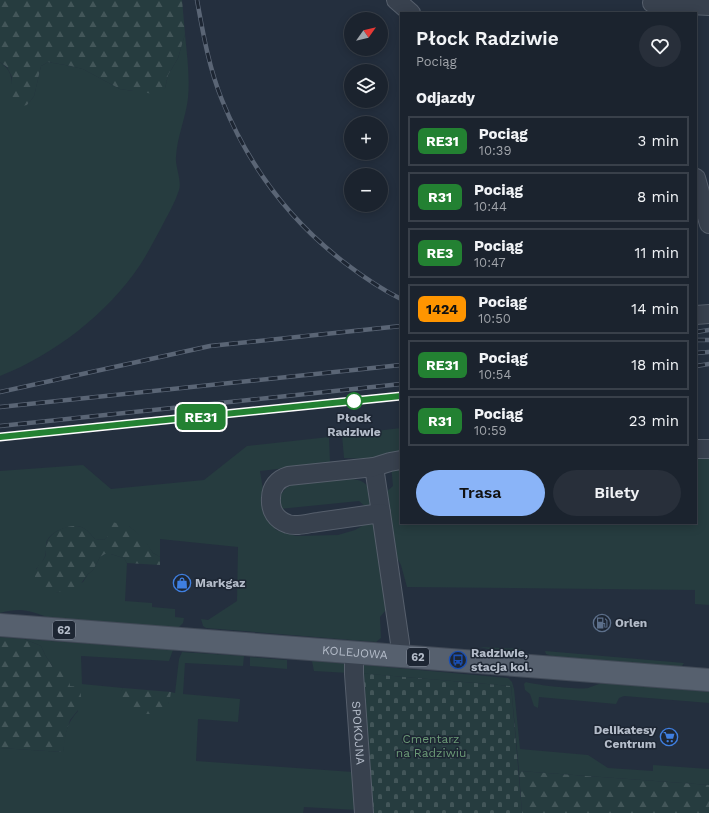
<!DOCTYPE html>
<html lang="pl">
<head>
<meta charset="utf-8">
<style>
  :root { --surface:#1b232e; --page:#282f3a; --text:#f1f3f6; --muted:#a0a4aa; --line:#39404a; --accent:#8ab4f8 }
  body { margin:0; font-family:"Work Sans",sans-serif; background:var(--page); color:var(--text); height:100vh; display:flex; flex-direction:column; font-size:15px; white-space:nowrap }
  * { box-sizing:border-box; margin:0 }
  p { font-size:13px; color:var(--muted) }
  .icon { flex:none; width:22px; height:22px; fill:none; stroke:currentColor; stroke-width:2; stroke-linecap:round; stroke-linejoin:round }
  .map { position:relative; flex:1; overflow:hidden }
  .drawer { position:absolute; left:400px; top:12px; width:297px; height:512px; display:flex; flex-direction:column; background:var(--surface); border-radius:0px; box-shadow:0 2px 10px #0003,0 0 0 1px var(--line) }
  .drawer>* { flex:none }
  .badge { padding:0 8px; border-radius:6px; font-size:14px; line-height:26px }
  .needle { width:26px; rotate:56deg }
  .buttons { position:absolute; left:344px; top:12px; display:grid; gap:8px }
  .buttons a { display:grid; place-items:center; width:44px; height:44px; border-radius:50%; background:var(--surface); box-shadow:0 2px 10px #0003,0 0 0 1px var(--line); font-size:20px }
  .map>.badge { position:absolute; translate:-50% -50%; box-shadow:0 0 0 2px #fff }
  h2 { padding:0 16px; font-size:15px; line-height:36px }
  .round { display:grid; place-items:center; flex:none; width:42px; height:42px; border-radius:21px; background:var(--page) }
  .headline { display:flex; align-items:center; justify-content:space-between; height:68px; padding:0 16px }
  h1 { font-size:19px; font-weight:600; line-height:30px }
  .primary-button { display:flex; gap:8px; margin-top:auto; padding:8px 16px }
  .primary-button a { flex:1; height:46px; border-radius:24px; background:var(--accent); color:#111; font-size:16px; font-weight:600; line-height:46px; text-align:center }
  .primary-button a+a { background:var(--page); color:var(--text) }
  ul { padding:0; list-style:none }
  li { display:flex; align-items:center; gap:12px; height:50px; margin:0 8px 6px; padding:0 8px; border:2px solid var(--line); border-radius:0px }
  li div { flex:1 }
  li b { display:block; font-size:15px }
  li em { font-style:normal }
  li .badge { min-width:44px; font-weight:700; text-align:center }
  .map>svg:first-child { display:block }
</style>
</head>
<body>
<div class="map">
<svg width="709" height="813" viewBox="0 0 709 813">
  <defs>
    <pattern id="forest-firs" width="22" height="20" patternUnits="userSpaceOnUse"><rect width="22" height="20" fill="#263c3f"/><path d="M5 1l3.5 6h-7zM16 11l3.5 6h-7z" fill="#435659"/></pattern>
    <pattern id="cemetery-stones" width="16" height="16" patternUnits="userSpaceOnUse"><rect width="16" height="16" fill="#263c3f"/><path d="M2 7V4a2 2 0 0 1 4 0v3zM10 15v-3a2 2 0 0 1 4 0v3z" fill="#435659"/></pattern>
  </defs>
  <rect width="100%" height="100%" fill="#242f3e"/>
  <path fill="#263c3f" d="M185 34C187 55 190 77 188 98 186 117 177 137 176 157 175 167 182 180 179 190 175 203 167 216 161 228 154 240 148 253 140 265 108 313 54 355 0 376V62C14 72 12 82 12 97L27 105 34 96 41 66 48 62 71 66 83 69 120 89 133 91 165 88 168 75 178 58Z
    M401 428V456L372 459 344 458 342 435Z
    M329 437 330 463 260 471 268 520 276 530 296 536 338 535 355 530 367 523 373 524 377 529 386 610 380 617 381 638 376 642 206 628 203 626 201 619 208 620 237 601 238 547 160 539V557L153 553 142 538 129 526 107 531V537L104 540 95 539C91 535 87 529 81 527 70 524 49 531 46 544 46 546 47 548 46 550 46 558 42 563 36 569L56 593 83 582 88 574 93 570 100 557 105 554H111L124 558 127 563 125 601 152 603V607L175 609V617L184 618 183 623 177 629 52 619C30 611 23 607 0 613V471L83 465 111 489 204 480 247 446Z
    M696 454H709V605L695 604V590L407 587 401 565 395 554 386 492 393 486 391 465 401 464V523H696Z
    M352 479C370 481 370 490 373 505L367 508 359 501 279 509V497L286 488 292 485Z
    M24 639 173 650 169 661 81 656 82 684 123 688 118 698 168 704 171 692 175 693 179 659 182 652 244 656 243 666 185 663 183 694 240 699 238 722 198 719 196 761 353 772 358 810 304 807 303 813H0V748L63 752C65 735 66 724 78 711L70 687 53 667 45 655 41 646Z
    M479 647 522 649 512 654Z
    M545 651 684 663 682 666 680 667 555 657 546 654Z
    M250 657 287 660V669L250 666Z
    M312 661 349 664V673L314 671Z
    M364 665 508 678 512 682 514 689 520 749 588 755 608 768 653 771V765L709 769V785L519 771 511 686 357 673Z
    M526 682C535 685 581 690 588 688 594 686 597 684 603 683L709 692V703L624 696 619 698 616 704 539 697 538 708 534 706 530 694 525 690 524 684Z"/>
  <path fill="url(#forest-firs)" d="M0 0H182L185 34 178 58 168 75 165 88 154 94 120 89 83 69 71 66 48 62 41 66 34 96 27 105 17 107 12 97V77L7 67 0 62Z
    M112 522 129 526 143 538 153 553 160 557V565L127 563 124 558 111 554H105L100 557 93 570 88 574 79 586 56 593 43 595C37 589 33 578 36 570 38 565 43 562 45 557 47 553 45 547 47 542 51 531 70 523 81 527 87 529 91 535 95 539L104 540 107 537V524Z
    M0 637 24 639 41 646 45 655 53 667 68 670 70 686 80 687 82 705 70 720 66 733 63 752 0 748Z
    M123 688 171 692C170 699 169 705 164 710 155 717 121 715 118 702 116 697 121 692 123 688Z
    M519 771 709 785V813H522Z"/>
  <path fill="url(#cemetery-stones)" d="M357 673 511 686 522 813H369Z"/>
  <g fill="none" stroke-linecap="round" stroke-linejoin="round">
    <defs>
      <g id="minor">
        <path d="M396 0 411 13"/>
        <path d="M652 3 709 6"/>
        <path d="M696 178 709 224"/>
        <path d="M696 315 709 314"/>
        <path d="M696 449H709"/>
        <path d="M374 467 381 513"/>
        <path id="s1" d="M354 653V674L364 813"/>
        <path d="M399 656 400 643 381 513C360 516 339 519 318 522 309 523 296 527 288 524 276 520 270 511 271 498 271 487 278 479 288 476L374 467 390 462 401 460"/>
      </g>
      <g id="major">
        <path id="s2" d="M0 625 709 680"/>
      </g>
    </defs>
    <use href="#minor" stroke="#565f6c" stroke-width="20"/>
    <use href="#major" stroke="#414a57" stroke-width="24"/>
    <use href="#minor" stroke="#38414e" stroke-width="18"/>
    <use href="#major" stroke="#56606e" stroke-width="22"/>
    <defs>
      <path id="rail" d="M197 0C203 33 209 68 222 100 248 165 289 220 345 263 362 276 381 289 401 299
        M696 332 709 330
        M696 340H709
        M696 353 709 352
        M696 366 709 364
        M0 392 210 346 401 326
        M0 407 401 365
        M0 426 401 384
        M0 437 401 396"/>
    </defs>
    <use href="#rail" stroke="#5a6575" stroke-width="4.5"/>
    <use href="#rail" stroke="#1d2633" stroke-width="3" stroke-dasharray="9" stroke-linecap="butt"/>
  </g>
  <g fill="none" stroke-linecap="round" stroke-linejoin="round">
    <defs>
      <path id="line" d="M0 437 401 396"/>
    </defs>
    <use href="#line" stroke="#fff" stroke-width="9"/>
    <use href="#line" stroke="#238132" stroke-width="6"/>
  </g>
  <defs>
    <symbol id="shop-ring" viewBox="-11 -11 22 22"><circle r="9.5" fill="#1d2633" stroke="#3f7fe0" stroke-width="1.5"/><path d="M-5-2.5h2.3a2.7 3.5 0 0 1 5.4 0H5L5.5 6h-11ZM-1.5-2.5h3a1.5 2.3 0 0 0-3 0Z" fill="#3f7fe0"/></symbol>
    <symbol id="fuel-ring" viewBox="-11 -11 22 22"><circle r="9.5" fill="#1d2633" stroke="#5c6f8a" stroke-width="1.5"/><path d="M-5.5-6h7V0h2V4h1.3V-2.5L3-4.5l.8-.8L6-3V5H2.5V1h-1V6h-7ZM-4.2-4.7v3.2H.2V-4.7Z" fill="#5c6f8a"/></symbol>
    <symbol id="bus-ring" viewBox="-11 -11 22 22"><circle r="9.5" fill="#1d2633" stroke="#1a4fb4" stroke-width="1.5"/><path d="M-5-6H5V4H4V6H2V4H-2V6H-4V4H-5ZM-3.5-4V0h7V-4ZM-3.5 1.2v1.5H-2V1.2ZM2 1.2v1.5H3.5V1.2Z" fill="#1a4fb4"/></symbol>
    <symbol id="supermarket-ring" viewBox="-11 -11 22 22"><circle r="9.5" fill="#1d2633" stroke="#3f7fe0" stroke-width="1.5"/><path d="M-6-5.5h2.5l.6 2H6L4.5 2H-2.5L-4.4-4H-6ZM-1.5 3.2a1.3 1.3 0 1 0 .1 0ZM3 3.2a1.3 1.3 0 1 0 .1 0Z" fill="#3f7fe0"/></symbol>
  </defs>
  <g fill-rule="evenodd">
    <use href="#shop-ring" x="172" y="573" width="20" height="20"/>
    <use href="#fuel-ring" x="592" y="613" width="20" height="20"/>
    <use href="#bus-ring" x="448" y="650" width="20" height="20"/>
    <use href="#supermarket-ring" x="659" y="727" width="20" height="20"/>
  </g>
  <circle fill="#fff" stroke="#238132" stroke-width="2" cx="354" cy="401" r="8"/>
  <g text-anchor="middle" stroke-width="3" stroke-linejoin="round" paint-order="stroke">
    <g fill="#1d2633" stroke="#878f9c" stroke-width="1">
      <rect x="53" y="621" width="22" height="18" rx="3"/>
      <rect x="407" y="648" width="22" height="18" rx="3"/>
    </g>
    <g font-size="11" font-weight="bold" fill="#b4bcc9">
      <text x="64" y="634">62</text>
      <text x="418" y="661">62</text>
    </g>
    <g font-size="12" font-weight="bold" fill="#b4bcc9" stroke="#1d2633">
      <text x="354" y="422">Płock<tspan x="354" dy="14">Radziwie</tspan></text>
    </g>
    <g font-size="12" font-weight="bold" fill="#b4bcc9" stroke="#1d2633" text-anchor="start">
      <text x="195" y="587">Markgaz</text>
      <text x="615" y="627">Orlen</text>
      <text x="471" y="657">Radziwie,<tspan x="471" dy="14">stacja kol.</tspan></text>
      <text x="656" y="734" text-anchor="end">Delikatesy<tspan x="656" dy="14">Centrum</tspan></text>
    </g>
    <g font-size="12" fill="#b4bcc9" stroke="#1d2633">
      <text dy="4" stroke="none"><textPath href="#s2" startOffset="356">KOLEJOWA</textPath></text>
      <text dy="4" stroke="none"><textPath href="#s1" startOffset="80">SPOKOJNA</textPath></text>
    </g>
    <g font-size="12" fill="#6b9a76" stroke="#1d2633">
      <text x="431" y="743">Cmentarz<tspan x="431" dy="14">na Radziwiu</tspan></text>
    </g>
  </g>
</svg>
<div class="buttons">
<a><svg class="needle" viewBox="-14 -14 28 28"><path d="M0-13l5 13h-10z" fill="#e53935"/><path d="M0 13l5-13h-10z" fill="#a0a4aa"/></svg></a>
<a><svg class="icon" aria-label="layers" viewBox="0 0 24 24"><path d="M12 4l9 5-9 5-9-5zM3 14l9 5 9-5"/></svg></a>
<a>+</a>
<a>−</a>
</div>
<b class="badge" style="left:201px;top:417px;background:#238132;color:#fff">RE31</b>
<section class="drawer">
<div class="headline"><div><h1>Płock Radziwie</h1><p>Pociąg</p></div><a class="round"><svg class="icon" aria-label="heart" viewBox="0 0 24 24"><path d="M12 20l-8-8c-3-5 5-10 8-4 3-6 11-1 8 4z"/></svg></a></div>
<h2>Odjazdy</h2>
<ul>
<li><span class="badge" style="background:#238132;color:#fff">RE31</span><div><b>Pociąg</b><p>10:39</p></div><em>3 min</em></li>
<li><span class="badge" style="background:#238132;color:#fff">R31</span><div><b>Pociąg</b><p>10:44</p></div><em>8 min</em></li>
<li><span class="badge" style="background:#238132;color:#fff">RE3</span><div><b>Pociąg</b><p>10:47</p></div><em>11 min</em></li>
<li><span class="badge" style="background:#ff9500;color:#111">1424</span><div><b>Pociąg</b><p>10:50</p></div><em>14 min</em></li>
<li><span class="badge" style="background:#238132;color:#fff">RE31</span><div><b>Pociąg</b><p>10:54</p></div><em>18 min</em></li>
<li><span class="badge" style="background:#238132;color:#fff">R31</span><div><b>Pociąg</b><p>10:59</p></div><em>23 min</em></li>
</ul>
<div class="primary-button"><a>Trasa</a><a>Bilety</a></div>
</section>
</div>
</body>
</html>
